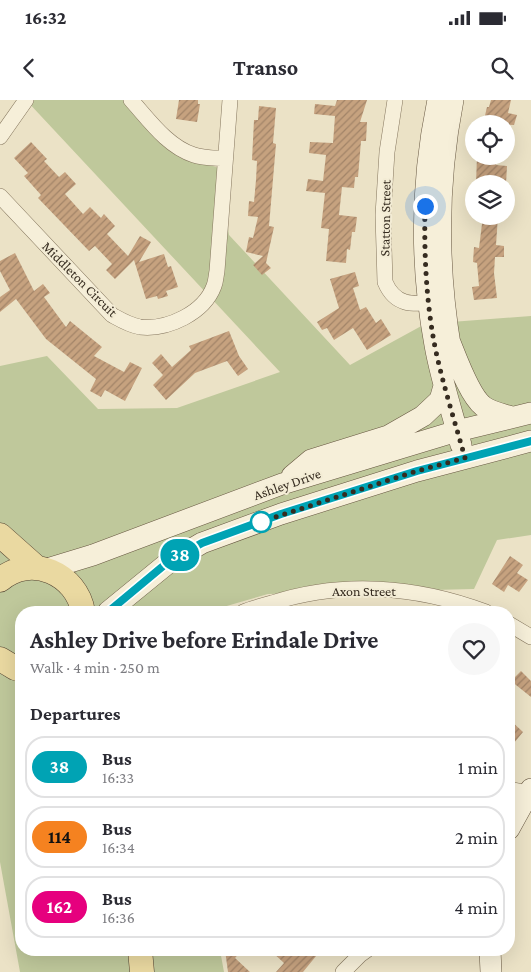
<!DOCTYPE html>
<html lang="en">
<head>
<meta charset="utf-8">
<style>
  :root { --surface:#fff; --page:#f7f7f7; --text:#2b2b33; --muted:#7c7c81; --line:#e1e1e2 }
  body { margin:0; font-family:"Crimson Pro",serif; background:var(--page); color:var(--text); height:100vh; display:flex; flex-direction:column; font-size:19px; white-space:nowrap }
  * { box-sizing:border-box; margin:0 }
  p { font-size:16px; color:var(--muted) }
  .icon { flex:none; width:28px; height:28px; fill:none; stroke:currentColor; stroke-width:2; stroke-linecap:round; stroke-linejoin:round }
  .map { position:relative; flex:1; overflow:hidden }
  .panel { position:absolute; left:15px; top:506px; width:500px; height:350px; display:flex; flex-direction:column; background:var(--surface); border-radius:20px; box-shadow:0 5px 20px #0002 }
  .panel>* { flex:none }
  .badge { padding:0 10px; border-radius:16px; font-size:18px; line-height:32px }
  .fabs { position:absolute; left:465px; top:15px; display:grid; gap:10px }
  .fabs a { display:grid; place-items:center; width:50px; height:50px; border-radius:50%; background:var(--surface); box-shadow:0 5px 20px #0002; font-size:25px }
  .you { position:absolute; width:25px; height:25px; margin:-12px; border:4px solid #fff; border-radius:50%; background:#1a73e8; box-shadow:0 0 0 8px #1a73e833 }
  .map>.badge { position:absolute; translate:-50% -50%; box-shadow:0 0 0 2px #fff }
  h2 { padding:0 15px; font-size:19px; line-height:45px }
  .round { display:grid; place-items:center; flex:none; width:52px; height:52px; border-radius:26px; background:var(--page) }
  .overview { display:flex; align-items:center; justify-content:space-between; height:85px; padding:0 15px }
  h1 { font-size:24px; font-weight:700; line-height:38px }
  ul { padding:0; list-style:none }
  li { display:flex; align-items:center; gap:15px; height:62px; margin:0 10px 8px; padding:0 5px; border:2px solid var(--line); border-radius:20px }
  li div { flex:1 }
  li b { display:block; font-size:19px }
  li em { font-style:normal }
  li .badge { min-width:55px; font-weight:700; text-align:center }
  .status { display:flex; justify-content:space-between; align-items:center; height:35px; padding:0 25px; background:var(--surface); direction:ltr }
  .status svg { height:14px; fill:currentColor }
  header { display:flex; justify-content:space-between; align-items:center; height:65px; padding:0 15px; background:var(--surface); font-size:22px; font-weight:700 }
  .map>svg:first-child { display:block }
</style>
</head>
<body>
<div class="status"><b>16:32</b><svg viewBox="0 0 49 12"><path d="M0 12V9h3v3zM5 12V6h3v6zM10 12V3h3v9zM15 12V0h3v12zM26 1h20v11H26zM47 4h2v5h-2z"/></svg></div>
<header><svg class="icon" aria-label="back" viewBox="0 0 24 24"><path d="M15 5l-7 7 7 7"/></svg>Transo<svg class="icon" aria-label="search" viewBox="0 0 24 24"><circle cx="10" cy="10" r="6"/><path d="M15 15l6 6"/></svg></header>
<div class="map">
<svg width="531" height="872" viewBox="0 0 531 872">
  <defs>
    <pattern id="building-hatch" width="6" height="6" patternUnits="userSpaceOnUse" patternTransform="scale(1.25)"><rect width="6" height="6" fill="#c6a27f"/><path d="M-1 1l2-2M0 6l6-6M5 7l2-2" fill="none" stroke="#a28468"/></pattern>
  </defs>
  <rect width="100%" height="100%" fill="#ebe2c6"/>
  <path fill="#bfc89b" d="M26 0H125L182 56 219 68 229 135 350 265 425 224 531 216V435L497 440 474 489 268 494 206 512H21V850H220L224 872H20L0 762V266L47 256 98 309 177 308 280 272Z"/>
  <path fill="url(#building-hatch)" d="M179 0H198V4H200L197 22 176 19Z
    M337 0H367L360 22H367L366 41H361L358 77H355L354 88 342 87 339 115 357 117 355 132H352L350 150 347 149 346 163 326 161 329 129 321 128 325 93 306 91 308 79 323 81 326 55 309 53 310 42 333 43 335 16 314 14 315 4 335 6Z
    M491 0H511L508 13 517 15 514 25 483 24 487 7H489Z
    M259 6 276 8 273 43 276 44 269 126 274 127 266 163 271 168 262 175 253 165 263 156 246 152 249 137 253 138 258 117 248 116 249 101 254 102 256 80 257 61 252 60 254 20H258Z
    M31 42 47 59 44 61 59 77 65 72 76 84 65 94 83 114 90 107 101 118 104 114 115 126 107 134 128 156 140 136 151 142 139 162 164 154 168 167 171 166 178 187 166 191 168 196 158 199 157 196 146 199 134 160 115 179 106 170 112 164 95 146 89 151 38 98 41 95 24 76 28 73 14 58Z
    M477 56H497L496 65 507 66 506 84H476Z
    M483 116H498L496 145 504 146V157H495L494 173 497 198 474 200 472 187 479 186 477 163 473 162 474 147 479 148Z
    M15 153 34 191 43 184 50 193 44 197 66 227 70 221 102 247 94 256 124 272 130 262 142 268 125 301 105 290 101 297 90 291 96 279 46 239 16 199 0 212V197L10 190 0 171V161Z
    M355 172 359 186 353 188 360 210 366 207 376 223 381 219 391 235 367 250 353 228 334 240 327 228 322 230 317 222 339 208 330 179Z
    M229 231 239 256 248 269 238 276 227 261 195 273 166 300 153 285 163 275 152 263 161 254 172 267 191 250 189 246Z
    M510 456 523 465 517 473 528 480 519 492 508 485 504 492 492 484Z
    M521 571 531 581V597L511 581Z
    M509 619 523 632 509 649Z
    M225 850H242L235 858 250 872H228Z
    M270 850H321L303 872H276L284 863Z"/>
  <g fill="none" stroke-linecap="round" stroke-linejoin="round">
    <defs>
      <path id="street" d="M131 0C149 20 168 47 194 55 204 58 215 58 225 59
        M395 0 387 52 383 115 385 182C396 208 415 204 438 202
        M0 37 26 0
        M0 96 112 215C121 220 129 225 140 227 168 230 204 213 214 186 216 181 216 176 217 171L230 0
        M243 512C252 508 262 506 272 503 342 480 417 486 486 512
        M509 524 531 537
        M509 689 528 693
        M343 872 360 855 367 850"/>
      <path id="secondary" d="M438 0C421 81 420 164 435 245 441 279 452 312 461 345
        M449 240C456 257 469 295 483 306 491 312 502 314 511 317
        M451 251C437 168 437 82 453 0
        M292 376 311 360 388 336 423 316 440 300 444 286
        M47 469 93 455 282 384 457 331 531 313
        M108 512 168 463 202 443 281 414 417 371 531 341
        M509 729 531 689
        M490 850 491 872"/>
      <path id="primary" d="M0 435 36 467
        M0 480C31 453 77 474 83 512
        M0 559 15 568 21 570
        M140 850 142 872"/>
    </defs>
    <use href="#street" stroke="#84755d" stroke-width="16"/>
    <use href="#secondary" stroke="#665640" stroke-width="22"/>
    <use href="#primary" stroke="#534331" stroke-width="25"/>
    <use href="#street" stroke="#f6efd9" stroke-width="15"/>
    <use href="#secondary" stroke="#f6efd9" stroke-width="21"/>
    <use href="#primary" stroke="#ead9a1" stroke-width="24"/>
  </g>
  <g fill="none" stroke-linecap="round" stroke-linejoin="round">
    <defs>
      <path id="line" d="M108 512 168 462 202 443 281 414 417 371 531 341"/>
    </defs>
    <use href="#line" stroke="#fff" stroke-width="11"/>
    <use href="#line" stroke="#00a3b4" stroke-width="8"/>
    <path stroke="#362c20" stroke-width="5" stroke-dasharray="0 9" d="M261 422H260L417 371 465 358C455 322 443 285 435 247 426 201 424 153 425 106"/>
  </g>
  <circle fill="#fff" stroke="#00a3b4" stroke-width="2.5" cx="261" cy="422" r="10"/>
  <g text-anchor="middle" stroke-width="4" stroke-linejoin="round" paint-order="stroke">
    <g font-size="14" fill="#362c20" stroke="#f3ecd5">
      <text transform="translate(385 118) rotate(-89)" y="5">Statton Street</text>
      <text transform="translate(80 179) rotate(45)" y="5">Middleton Circuit</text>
      <text transform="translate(287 384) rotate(-19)" y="5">Ashley Drive</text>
      <text x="364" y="496">Axon Street</text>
    </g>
  </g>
</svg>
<div class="fabs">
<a><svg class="icon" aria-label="locate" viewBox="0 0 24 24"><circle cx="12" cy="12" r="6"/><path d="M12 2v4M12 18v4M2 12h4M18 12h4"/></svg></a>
<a><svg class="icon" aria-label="layers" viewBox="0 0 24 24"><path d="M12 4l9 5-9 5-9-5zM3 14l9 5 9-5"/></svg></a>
</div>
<div class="you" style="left:425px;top:106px"></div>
<b class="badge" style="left:180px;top:455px;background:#00a3b4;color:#fff">38</b>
<section class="panel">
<div class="overview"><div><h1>Ashley Drive before Erindale Drive</h1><p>Walk · 4 min · 250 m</p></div><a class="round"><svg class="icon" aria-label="heart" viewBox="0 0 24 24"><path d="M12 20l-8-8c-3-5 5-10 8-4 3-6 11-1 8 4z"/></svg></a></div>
<h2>Departures</h2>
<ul>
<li><span class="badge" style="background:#00a3b4;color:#fff">38</span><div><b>Bus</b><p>16:33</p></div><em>1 min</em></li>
<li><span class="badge" style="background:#f58220;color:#111">114</span><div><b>Bus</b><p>16:34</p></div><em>2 min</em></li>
<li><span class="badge" style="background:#e6007e;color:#fff">162</span><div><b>Bus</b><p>16:36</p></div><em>4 min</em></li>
</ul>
</section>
</div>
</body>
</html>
